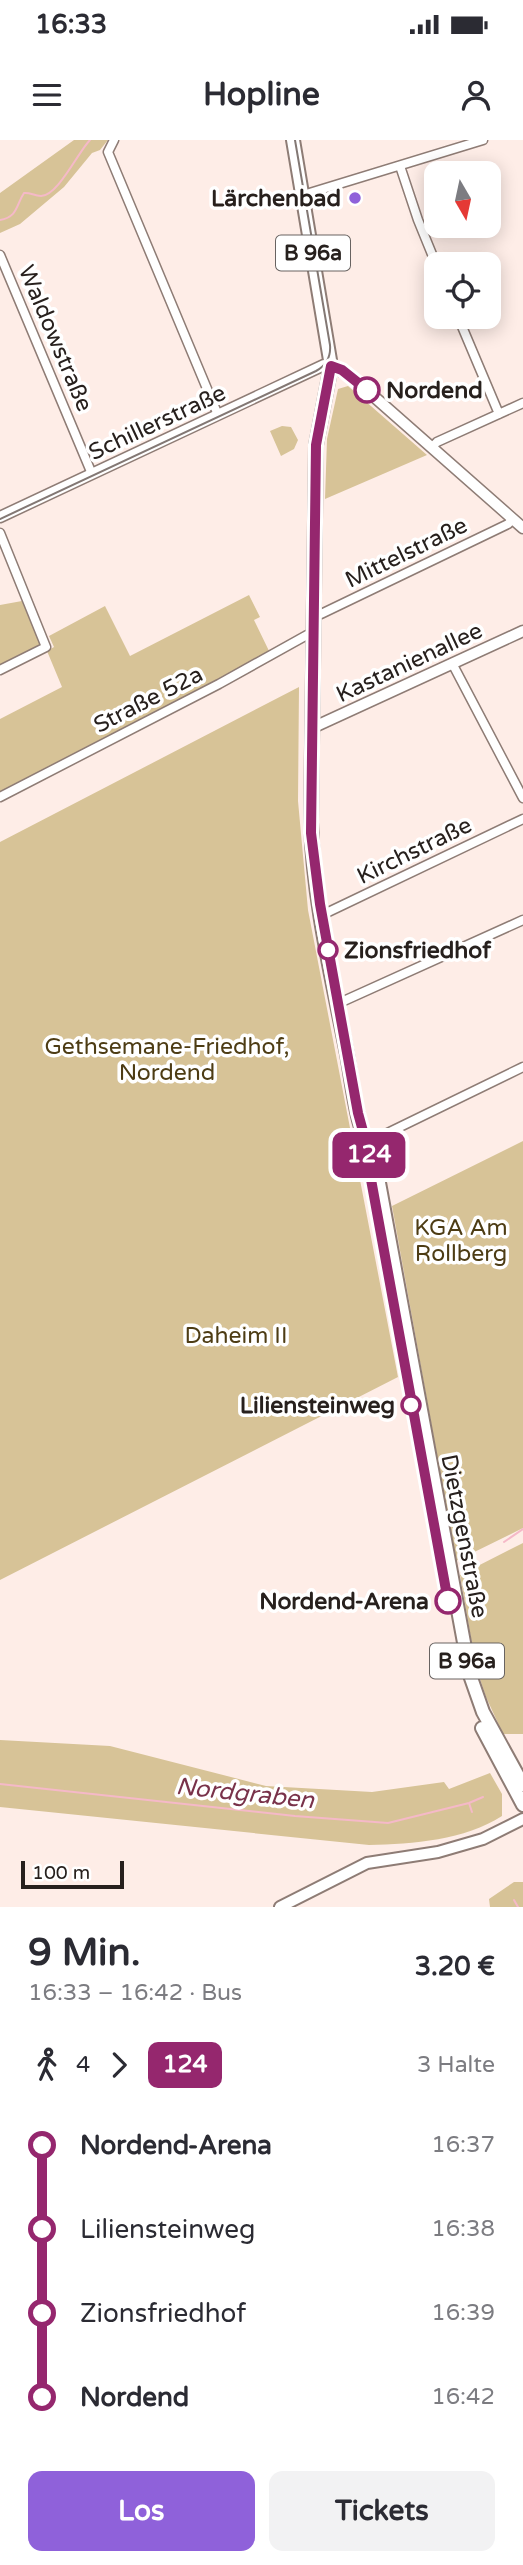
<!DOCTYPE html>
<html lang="de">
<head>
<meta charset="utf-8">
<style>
  :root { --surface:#fff; --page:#f2f2f3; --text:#2b2b33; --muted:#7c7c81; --accent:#8f61da }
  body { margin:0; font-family:"Varela Round",sans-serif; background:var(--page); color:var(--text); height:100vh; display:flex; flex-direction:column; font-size:26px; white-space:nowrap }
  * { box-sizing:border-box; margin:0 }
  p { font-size:23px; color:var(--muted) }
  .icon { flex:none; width:38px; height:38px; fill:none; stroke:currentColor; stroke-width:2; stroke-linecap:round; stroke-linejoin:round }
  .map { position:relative; height:1767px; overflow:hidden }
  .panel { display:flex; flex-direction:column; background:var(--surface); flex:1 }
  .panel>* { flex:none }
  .badge { padding:0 14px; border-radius:10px; font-size:24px; line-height:46px }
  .needle { width:46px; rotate:171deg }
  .controls { position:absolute; left:424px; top:21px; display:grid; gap:14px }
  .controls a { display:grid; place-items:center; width:77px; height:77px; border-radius:14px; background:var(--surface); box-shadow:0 4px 18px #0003; font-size:35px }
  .scale { position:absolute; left:21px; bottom:18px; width:103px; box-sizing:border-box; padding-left:7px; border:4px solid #27201d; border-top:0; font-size:19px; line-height:24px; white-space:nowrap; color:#27201d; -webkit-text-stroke:5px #fff; paint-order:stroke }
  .map>.badge { position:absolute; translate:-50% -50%; box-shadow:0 0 0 4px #fff }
  .legs { display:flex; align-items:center; gap:10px; height:77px; padding:0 28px; font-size:23px }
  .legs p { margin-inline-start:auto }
  .overview { display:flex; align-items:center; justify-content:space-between; height:119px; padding:0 28px }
  h1 { font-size:38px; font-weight:800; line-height:52px }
  .button { display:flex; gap:14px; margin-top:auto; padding:14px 28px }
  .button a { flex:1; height:80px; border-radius:14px; background:var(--accent); color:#fff; font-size:28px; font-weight:800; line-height:80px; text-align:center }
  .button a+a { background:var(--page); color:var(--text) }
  ul { padding:0 28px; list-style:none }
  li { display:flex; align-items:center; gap:24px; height:84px; font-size:26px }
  li i { display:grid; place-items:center; width:10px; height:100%; margin:0 9px; background:currentColor }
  li i::after { content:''; width:18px; height:18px; margin:-9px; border:5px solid; border-radius:50%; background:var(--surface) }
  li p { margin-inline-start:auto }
  li:first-child i { background:linear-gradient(#0000 50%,currentColor 0) }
  li:last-child i { background:linear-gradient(currentColor 50%,#0000 0) }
  .status { display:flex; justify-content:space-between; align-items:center; height:49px; padding:0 35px; background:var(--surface); direction:ltr }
  .status svg { height:19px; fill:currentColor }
  header { display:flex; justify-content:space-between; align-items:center; height:91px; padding:0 28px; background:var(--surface); font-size:32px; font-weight:800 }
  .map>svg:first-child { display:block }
</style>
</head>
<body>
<div class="status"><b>16:33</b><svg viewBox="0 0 49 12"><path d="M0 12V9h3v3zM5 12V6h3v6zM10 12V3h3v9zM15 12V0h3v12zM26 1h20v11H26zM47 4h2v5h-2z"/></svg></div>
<header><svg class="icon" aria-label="menu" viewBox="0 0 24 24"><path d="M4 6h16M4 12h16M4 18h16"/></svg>Hopline<svg class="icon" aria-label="person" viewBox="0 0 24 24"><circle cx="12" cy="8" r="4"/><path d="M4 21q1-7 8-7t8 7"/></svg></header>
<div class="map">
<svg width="523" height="1767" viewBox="0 0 523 1767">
  <rect width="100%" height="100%" fill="#feede7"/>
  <path fill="#d7c397" d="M74 0H108L100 10 92 13 64 47 20 84 0 93V53Z
    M348 246 427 315 325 359 327 299 338 249Z
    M282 286 291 287 298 300 294 309 281 316 270 291Z
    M249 455 260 477 254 480 270 513 0 657V579L62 547 47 511 54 507 49 496 105 466 130 516Z
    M22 461 41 506 0 528V465Z
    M299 547 298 661 308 770 398 1237 0 1440V702Z
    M523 1001V1388L456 1421 392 1066Z
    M523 1403V1594H503L486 1557 476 1527 460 1435Z
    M0 1600 110 1606 266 1646 372 1652 444 1642 449 1649 490 1633 502 1654V1676C465 1700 413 1704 369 1705L0 1667Z
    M514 1742H523V1767H490L489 1759Z"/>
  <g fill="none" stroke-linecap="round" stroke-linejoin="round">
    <path stroke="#f5b9c8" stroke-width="2" d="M0 80C18 77 16 65 24 53 30 52 34 56 41 56 58 56 78 12 90 0
      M504 1402 523 1389
      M0 1644 295 1676 388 1683 469 1663 483 1657
      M469 1663 472 1672
      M514 1760 518 1767"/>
    <defs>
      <path id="minor" d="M114 0 108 12 218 275
        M400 26 418 80 436 124
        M303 55 483 0
        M0 115 92 334
        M458 177 499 274
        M432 307 437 302 523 263
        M0 393 46 507 0 530
        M314 474H321L508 384 513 379
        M452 523 523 658
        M0 657 219 544 307 495 314 496
        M322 775 523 679
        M337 864 523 780
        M367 1003 523 927"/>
      <path id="tertiary" d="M0 377 324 225 332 226 354 239 523 388
        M312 588 523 491"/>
      <path id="secondary" d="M280 1767 367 1723 438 1712 483 1699 523 1679"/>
      <path id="primary" d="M293 0 331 226 316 305 311 682C313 759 332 838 347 914 353 947 357 993 375 1021L470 1535 483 1572 523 1645
        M482 1588 523 1665"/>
    </defs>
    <use href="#minor" stroke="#8e7c75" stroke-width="11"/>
    <use href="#tertiary" stroke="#8e7c75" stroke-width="13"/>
    <use href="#secondary" stroke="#8e7c75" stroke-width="14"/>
    <use href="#primary" stroke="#8e7c75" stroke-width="16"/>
    <use href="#minor" stroke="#fff" stroke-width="8"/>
    <use href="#tertiary" stroke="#fff" stroke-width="10"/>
    <use href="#secondary" stroke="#fff" stroke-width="10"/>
    <use href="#primary" stroke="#fff" stroke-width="12"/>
    <path stroke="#837874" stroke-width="2" d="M0 379 316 231C327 225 331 217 330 205L295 0"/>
  </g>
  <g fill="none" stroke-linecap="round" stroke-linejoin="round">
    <defs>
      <path id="line-1" d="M367 250 342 230 331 226 316 305 311 693 320 764 358 973 369 1013 368 1023 448 1461"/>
    </defs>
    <use href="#line-1" stroke="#fff" stroke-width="16"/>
    <use href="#line-1" stroke="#95276e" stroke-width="10"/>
  </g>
  <circle fill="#8f61da" stroke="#fff" stroke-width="2.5" cx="355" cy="58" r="7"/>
  <g fill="#fff" stroke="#95276e" stroke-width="3.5">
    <circle cx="367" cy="250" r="12"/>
    <circle cx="328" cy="810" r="9"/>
    <circle cx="411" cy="1265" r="9"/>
    <circle cx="448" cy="1461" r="12"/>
  </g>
  <g text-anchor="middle" stroke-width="7" stroke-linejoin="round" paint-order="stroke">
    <g fill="#fff" stroke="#686361" stroke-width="2">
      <rect x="276" y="95.5" width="74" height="35" rx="5"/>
      <rect x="430" y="1503.5" width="74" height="35" rx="5"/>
    </g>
    <g font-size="21" font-weight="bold" fill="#27201d">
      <text x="313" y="120">B 96a</text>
      <text x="467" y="1528">B 96a</text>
    </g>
    <g font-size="23" font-weight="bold" fill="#27201d" stroke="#fff" text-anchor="end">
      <text x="341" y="66">Lärchenbad</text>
    </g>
    <g font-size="23" fill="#27201d" stroke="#fff">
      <text transform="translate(56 198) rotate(67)" y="8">Waldowstraße</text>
      <text transform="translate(157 282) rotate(-25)" y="8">Schillerstraße</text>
      <text transform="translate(406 412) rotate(-26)" y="8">Mittelstraße</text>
      <text transform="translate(409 522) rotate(-25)" y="8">Kastanienallee</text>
      <text transform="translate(148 559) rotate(-27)" y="8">Straße 52a</text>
      <text transform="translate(414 710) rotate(-26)" y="8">Kirchstraße</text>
      <text transform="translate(465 1396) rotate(79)" y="8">Dietzgenstraße</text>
    </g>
    <g font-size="23" font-weight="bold" fill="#27201d" stroke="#fff" text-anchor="start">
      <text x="386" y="258">Nordend</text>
      <text x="344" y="818">Zionsfriedhof</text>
      <text x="395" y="1273" text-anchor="end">Liliensteinweg</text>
      <text x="429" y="1469" text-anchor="end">Nordend-Arena</text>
    </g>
    <g font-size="23" fill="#4d3c14" stroke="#fff">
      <text x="167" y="914">Gethsemane-Friedhof,<tspan x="167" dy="26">Nordend</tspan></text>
      <text x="461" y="1095">KGA Am<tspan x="461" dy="26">Rollberg</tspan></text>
      <text x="236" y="1203">Daheim II</text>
    </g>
    <g font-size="24" font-style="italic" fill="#79324a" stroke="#fff">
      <text transform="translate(245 1653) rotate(6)" y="8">Nordgraben</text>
    </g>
  </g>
</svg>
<div class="controls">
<a><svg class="needle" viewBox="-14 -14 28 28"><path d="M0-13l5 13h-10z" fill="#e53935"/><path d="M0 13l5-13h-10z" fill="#7c7c81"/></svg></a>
<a><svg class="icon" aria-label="locate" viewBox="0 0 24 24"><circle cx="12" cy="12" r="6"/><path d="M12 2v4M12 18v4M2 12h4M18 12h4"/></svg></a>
</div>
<div class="scale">100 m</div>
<b class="badge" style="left:369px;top:1015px;background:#95276e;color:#fff">124</b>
</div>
<section class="panel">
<div class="overview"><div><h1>9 Min.</h1><p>16:33 – 16:42 · Bus</p></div><b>3.20 €</b></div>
<div class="legs"><svg class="icon" aria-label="walk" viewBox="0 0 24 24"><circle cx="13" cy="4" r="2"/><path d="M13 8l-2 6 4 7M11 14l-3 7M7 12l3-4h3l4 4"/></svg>4<svg class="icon" aria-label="forward" viewBox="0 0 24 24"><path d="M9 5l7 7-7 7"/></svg><b class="badge" style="background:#95276e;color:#fff">124</b><p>3 Halte</p></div>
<ul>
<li><i style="color:#95276e"></i><b>Nordend-Arena</b><p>16:37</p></li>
<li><i style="color:#95276e"></i><span>Liliensteinweg</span><p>16:38</p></li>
<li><i style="color:#95276e"></i><span>Zionsfriedhof</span><p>16:39</p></li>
<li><i style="color:#95276e"></i><b>Nordend</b><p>16:42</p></li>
</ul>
<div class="button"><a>Los</a><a>Tickets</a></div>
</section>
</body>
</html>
